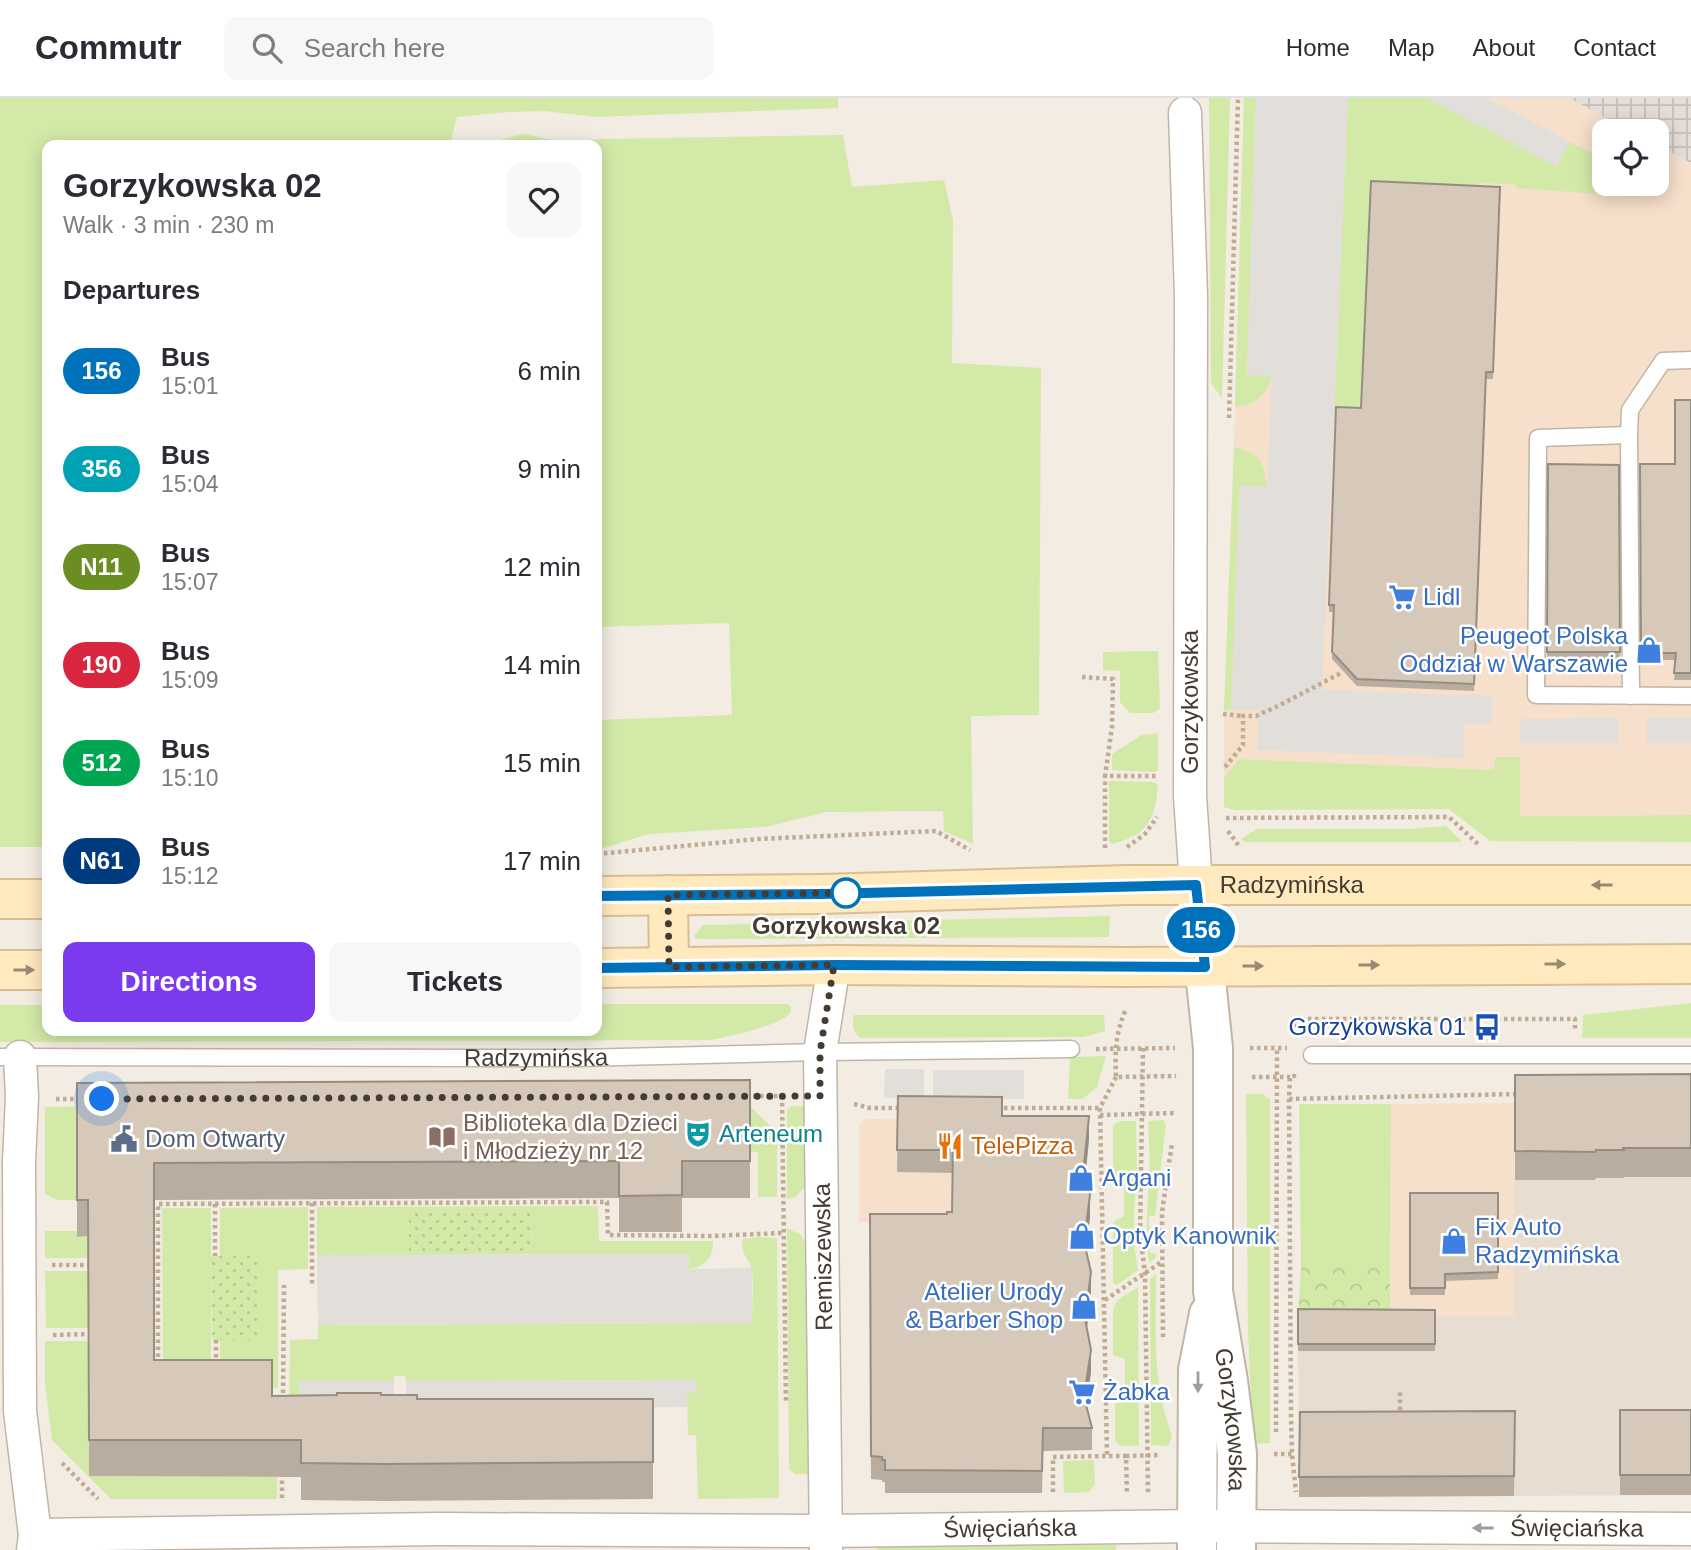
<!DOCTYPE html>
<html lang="en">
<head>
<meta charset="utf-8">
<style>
  :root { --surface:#fff; --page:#f7f7f7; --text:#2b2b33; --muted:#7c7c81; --line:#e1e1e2; --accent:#7c3aed }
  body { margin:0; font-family:Helvetica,sans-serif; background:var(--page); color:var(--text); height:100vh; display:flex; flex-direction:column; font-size:26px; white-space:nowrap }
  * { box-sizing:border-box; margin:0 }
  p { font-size:23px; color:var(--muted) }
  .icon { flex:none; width:38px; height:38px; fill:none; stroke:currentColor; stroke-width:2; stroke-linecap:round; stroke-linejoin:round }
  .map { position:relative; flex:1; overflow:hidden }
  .details { position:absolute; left:42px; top:42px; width:560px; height:896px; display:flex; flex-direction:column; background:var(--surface); border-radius:14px; box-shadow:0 4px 18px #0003 }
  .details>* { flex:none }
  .badge { padding:0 14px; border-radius:23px; font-size:24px; line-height:46px }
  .buttons { position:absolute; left:1592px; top:21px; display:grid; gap:14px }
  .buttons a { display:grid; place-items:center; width:77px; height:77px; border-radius:14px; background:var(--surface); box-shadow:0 4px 18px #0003; font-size:35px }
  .you { position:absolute; width:35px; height:35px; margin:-18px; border:5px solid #fff; border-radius:50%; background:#1a73e8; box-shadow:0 0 0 10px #1a73e833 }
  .map>.badge { position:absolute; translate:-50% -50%; box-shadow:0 0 0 4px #fff }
  h2 { padding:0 21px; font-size:26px; line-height:63px }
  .round { display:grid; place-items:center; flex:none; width:74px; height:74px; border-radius:14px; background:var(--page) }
  .head { display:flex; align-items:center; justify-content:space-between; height:119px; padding:0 21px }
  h1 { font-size:33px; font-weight:600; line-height:52px }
  .cta { display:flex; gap:14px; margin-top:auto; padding:14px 21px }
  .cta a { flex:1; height:80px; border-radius:14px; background:var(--accent); color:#fff; font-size:28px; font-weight:600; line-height:80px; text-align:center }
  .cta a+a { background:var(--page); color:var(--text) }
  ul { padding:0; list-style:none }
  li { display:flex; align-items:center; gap:21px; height:98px; padding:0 21px }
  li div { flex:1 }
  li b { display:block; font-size:26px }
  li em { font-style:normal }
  li .badge { min-width:77px; font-weight:700; text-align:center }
  header { display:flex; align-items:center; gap:42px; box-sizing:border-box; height:98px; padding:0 35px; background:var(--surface); border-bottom:2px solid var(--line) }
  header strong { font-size:33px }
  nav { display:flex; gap:38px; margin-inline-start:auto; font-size:24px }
  .search { width:490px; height:63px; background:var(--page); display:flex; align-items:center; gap:18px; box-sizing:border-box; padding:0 24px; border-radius:14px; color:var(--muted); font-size:26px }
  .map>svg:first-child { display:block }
</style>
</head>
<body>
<header>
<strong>Commutr</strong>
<div class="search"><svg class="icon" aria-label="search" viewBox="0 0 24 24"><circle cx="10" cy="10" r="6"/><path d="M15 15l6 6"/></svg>Search here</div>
<nav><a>Home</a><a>Map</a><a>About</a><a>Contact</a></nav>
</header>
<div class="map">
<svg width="1691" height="1452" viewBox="0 0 1691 1452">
  <defs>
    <pattern id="industrial-grid" width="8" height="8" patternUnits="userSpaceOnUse" patternTransform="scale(1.75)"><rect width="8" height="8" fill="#e4ddd8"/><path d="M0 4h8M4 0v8" fill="none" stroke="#c5bfba"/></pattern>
    <pattern id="forest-crowns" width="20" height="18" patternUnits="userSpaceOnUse" patternTransform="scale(1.75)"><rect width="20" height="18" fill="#d3e9a8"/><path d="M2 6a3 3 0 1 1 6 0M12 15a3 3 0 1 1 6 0" fill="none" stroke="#b6c991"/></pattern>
    <pattern id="park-dots" width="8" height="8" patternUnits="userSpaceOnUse" patternTransform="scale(1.75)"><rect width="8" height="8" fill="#d3e9a8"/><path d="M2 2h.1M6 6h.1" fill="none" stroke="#b6c991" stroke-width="1.8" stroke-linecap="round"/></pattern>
  </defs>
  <rect width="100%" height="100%" fill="#f2ece2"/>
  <path fill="#e7ddd0" d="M1691 1004V1397L1299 1399 1298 1218H1390L1515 1080V1005Z"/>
  <path fill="#f6dfcb" d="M1244 0H1569L1631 33H1605V86H1657V47L1691 65V717L1520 718V659L1494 672 1240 661 1224 679V612L1234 349Z
    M1515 1005 1514 1218H1390L1391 1006Z
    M866 1021 1011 1022 1012 1125 859 1124V1028Z"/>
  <path fill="url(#industrial-grid)" d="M1569 0H1691V65L1657 47V33H1631Z"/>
  <path fill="#d3e9a8" d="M0 0H838V10L595 19 545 13 508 14 457 19 450 47H47V749H0Z
    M1209 0H1230L1222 300 1211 285Z
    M1244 0H1256L1247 276 1272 278C1266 297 1256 307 1235 309Z
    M1348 0H1427L1556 68 1570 44 1600 59 1599 96 1516 90 1515 86 1479 85 1480 95 1382 317 1334 316Z
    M524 36 567 45 602 41 843 37 852 89 944 82 953 122 952 265 1041 270 1039 617 971 618 973 746 944 733 943 713 826 714 765 729 649 736 597 752V622L732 617 729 525 597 529V47H487V45Z
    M1234 349C1261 355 1263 364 1267 389L1240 388 1231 612H1224Z
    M1158 553 1160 611 1153 615H1130L1120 604V573L1103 572V554Z
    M1158 635V673L1153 674 1112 672V656L1142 637Z
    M1495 659H1520V718L1691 717V744L1490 743 1449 711 1234 712 1224 709V679L1240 661 1494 672Z
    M1109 683 1154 684 1158 687C1155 722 1148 737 1112 746L1109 744Z
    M1446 728 1462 744H1245L1241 741 1257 731H1410Z
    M1110 818 1109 839 701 841 695 840 694 838 703 827Z
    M1691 905V940H1582L1583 917Z
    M597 906H787L791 909V914C781 928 729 938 711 942L0 944V907H47V933H597Z
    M854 917H1104L1105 933 1084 939 860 940C852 933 852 927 854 917Z
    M1106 958 1097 989 1083 1001H1068L1070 959Z
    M1246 996H1262L1270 1001V1345L1253 1346 1248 1233Z
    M1299 1006H1391L1390 1169H1301Z
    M749 1007 777 1035V1099H758V1054H750Z
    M117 1008 77 1102H57L45 1096V1009Z
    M791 1008H809L806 1088 795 1099 787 1101V1012Z
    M1163 1022 1166 1027 1155 1118H1149L1150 1155 1156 1156V1160L1149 1165C1144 1135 1148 1107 1149 1077 1150 1059 1149 1041 1148 1023Z
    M1119 1023H1136L1137 1075 1134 1114V1145L1138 1172 1117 1187 1113 1185V1124L1124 1118V1082L1113 1077V1028Z
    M598 1108 599 1143H713C713 1159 706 1169 689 1171V1156H532L531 1113 410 1114 409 1157H317V1109Z
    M308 1109V1171L278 1172V1290H221L220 1242H260L259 1158H220V1110Z
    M162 1110H211V1290H163Z
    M787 1130 801 1137 809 1149 811 1376H794L789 1370Z
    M45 1133H77V1139L88 1138V1160H45Z
    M758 1139 777 1140 779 1400 698 1401 696 1338 688 1337 687 1295H696L695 1282 406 1283 405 1278H394V1283H299L301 1334H289L290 1242 318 1241V1227L752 1225C752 1209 754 1188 752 1173 750 1160 739 1156 743 1141Z
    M45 1173H88V1230H46Z
    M1156 1176C1156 1213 1154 1250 1159 1286 1161 1304 1167 1322 1172 1339L1168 1348 1151 1347 1150 1181Z
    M1138 1189 1139 1348H1120L1115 1343V1306L1125 1302V1261L1113 1257V1211L1118 1202Z
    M45 1243H88L89 1378 277 1379V1401H111L52 1342 45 1285Z
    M1094 1362 1095 1386 1089 1394 1064 1395 1063 1363Z
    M1116 1447V1452H877V1448Z"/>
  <path fill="url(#forest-crowns)" d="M1301 1169H1390V1218H1298Z"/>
  <path fill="url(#park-dots)" d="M531 1113 532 1156 409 1157V1114Z
    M211 1158H260V1242H212Z"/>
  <path fill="#e2dfdb" d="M1256 0H1348L1322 592 1493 598 1491 626H1464L1463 660 1257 652 1259 612H1231L1240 388H1267L1272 279 1247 277Z
    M1427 0H1487L1570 44 1556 68Z
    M1618 620 1619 645H1520V621Z
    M1647 620H1691V645H1647Z
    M885 971H924V1000H884Z
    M933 972H1024V1001L933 1000Z
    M689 1156V1171L752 1170V1225L318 1227 317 1157Z
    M696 1282V1295H687V1309L406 1310V1283Z
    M299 1283H394V1310L300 1311Z"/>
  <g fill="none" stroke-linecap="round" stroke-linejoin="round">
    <defs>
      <g id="service">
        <path d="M1629 337 1538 340 1536 597 1691 598"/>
        <path d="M1631 598 1629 337 1630 312 1663 263 1691 262"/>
        <path d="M1312 957H1691"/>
        <path id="s1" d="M0 959 578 960 820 954 1071 951"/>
      </g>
      <g id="minor">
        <path d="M1185 15 1191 198 1190 698 1196 787"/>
        <path d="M20 959 22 999 19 1064 20 1313 35 1437 33 1452"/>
        <path id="s2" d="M35 1437 437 1431 827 1433 1198 1428 1691 1431"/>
        <path d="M826 1452 820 954 834 867"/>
      </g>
      <g id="tertiary">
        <path id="s3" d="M1196 787 1213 950V1193L1228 1283 1237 1356 1236 1452"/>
        <path d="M1197 1452 1198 1272 1209 1216"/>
      </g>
      <g id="secondary">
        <path d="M668 797 669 869"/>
        <path id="s4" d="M597 798 821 796 1127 787H1691"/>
        <path d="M0 801H47"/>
        <path d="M597 870 834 867 1126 869 1691 866"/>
        <path d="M0 872H47"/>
      </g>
    </defs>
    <use href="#service" stroke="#c1b5a7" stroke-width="19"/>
    <use href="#minor" stroke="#c1b5a7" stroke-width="35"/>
    <use href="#tertiary" stroke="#c1b5a7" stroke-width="42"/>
    <use href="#secondary" stroke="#d9be91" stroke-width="42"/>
    <path stroke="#c0ac95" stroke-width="4.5" stroke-dasharray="3.5 3.5" stroke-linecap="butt" d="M1229 320 1238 0
      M1082 579 1113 581 1112 629 1105 678
      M1223 616 1243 618
      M1225 669 1243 647V618H1256L1280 607 1343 574
      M1226 720 1449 719 1479 747
      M1228 733 1239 748
      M1127 749 1145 736 1157 719
      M1105 750V678H1158
      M597 756 758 741 936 733 970 752
      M1125 913C1115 939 1115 952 1116 979L1176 978
      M1294 936 1295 921H1575V932
      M1143 950 1140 1136 1145 1175 1148 1395
      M1250 950H1287
      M1096 951 1175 950
      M1294 976V978L1290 979 1289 1001 1291 1318 1292 1356 1296 1394
      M1116 979 1100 1010 1107 1358H1126L1127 1397
      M1252 979H1290
      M746 998H786
      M782 998 786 1304
      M56 1001H83
      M1289 1001 1519 996
      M854 1006 870 1010H904
      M997 1010H1100
      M1100 1017 1176 1015
      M312 1105V1187
      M215 1106V1158
      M52 1167H88
      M1105 1202 1163 1163
      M53 1237 88 1236
      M1163 1239 1162 1114 1172 1045
      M216 1242V1265
      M158 1266V1106L607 1104 608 1137 711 1138 783 1135
      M283 1302 284 1187
      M1397 1316H1400V1294
      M1276 1334 1277 950
      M1274 1356H1292
      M1126 1358 1160 1357
      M62 1365 98 1401
      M1053 1394V1359L1107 1358
      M282 1400V1374"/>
    <use href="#service" stroke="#fff" stroke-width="16"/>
    <use href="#minor" stroke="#fff" stroke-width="32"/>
    <use href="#tertiary" stroke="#fff" stroke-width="38"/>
    <use href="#secondary" stroke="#ffe9bf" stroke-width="38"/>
  </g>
  <path fill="#b9ada0" d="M1500 89 1493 281H1486L1474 593 1357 588 1332 561 1333 514H1329V507L1361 310Z
    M1691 302V582H1674L1676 562H1641L1640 366H1675Z
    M1548 366 1619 367 1620 561H1547Z
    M1691 976V1079H1624V1080H1596L1595 1082H1515V977Z
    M750 982V1100H682V1134H619V1100L154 1102V1262L272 1298 381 1297 417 1301H653V1401L385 1403 301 1402V1379L89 1378 88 1138 77 1139V985Z
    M898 998 1002 1018 1089 1041 1086 1074 1090 1119 1086 1152 1091 1197 1087 1230 1091 1274 1086 1307 1092 1330V1352L1043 1353 1042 1395H885V1384H882V1382L871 1381 870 1116H947L952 1114 953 1075 897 1074Z
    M1410 1095H1498V1181L1445 1183V1197H1410Z
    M1298 1211 1435 1212V1253H1298Z
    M1620 1312H1691V1397H1620Z
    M1515 1313 1514 1398 1299 1399 1300 1314Z"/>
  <path fill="#968d82" d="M1089 1018V1041L1084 1089V1067Z
    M1090 1097V1119L1084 1166V1144Z
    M1091 1174V1197L1085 1244V1221Z
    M1091 1252V1274L1084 1321V1299Z"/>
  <path fill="#d7c9ba" stroke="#968d82" stroke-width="2" d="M1371 83 1500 89 1493 274H1486L1474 586 1357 581 1332 554 1334 507H1329L1336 309 1361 310Z
    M1675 302H1691V575H1674L1676 555H1641L1640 366H1675Z
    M1548 366 1619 367 1620 554H1547Z
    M1691 976V1050H1623L1624 1052H1596L1595 1054 1515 1053V977Z
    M750 982V1063H682V1097L619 1098V1063L154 1065V1262H272V1298L337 1297V1295H381V1297H417V1301H653V1364L385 1366 301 1365V1342H89L88 1102H77V985Z
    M898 998 1002 999V1018H1089L1084 1067 1090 1097 1084 1144 1091 1174 1085 1221 1091 1252 1084 1299 1092 1330H1043L1042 1373 885 1372V1362H882V1359L871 1358 870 1116H947V1114H952L953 1052H897Z
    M1410 1095H1498V1174L1445 1176V1190H1410Z
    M1298 1211 1435 1212V1246H1298Z
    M1620 1312H1691V1377H1620Z
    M1515 1313 1514 1378 1299 1379 1300 1314Z"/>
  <defs><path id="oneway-solid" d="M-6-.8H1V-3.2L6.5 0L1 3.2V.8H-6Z" transform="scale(1.75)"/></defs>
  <g fill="#988971">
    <use href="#oneway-solid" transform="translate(1602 787) rotate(-180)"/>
    <use href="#oneway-solid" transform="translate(1555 866)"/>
    <use href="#oneway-solid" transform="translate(1369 867)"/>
    <use href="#oneway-solid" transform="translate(1253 868)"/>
    <use href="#oneway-solid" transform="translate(24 872)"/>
  </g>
  <g fill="#a29d98">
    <use href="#oneway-solid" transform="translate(1198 1284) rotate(90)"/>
    <use href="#oneway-solid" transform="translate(1483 1430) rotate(-180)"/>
  </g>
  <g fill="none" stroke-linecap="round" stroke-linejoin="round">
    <defs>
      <path id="line" d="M597 798 821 796 1196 787 1205 869 834 867 597 870"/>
    </defs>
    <use href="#line" stroke="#fff" stroke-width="16"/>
    <use href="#line" stroke="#0072bc" stroke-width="10"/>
    <path stroke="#443b32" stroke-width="7" stroke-dasharray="0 12.6" d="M102 1001 820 998V954L834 867 669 869 668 797 849 795H846"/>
  </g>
  <defs>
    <symbol id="supermarket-bare" viewBox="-9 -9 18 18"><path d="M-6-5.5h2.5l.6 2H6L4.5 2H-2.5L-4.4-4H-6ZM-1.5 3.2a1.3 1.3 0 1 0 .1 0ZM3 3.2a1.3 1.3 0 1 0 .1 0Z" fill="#3f7fe0" stroke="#fff" stroke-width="2.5" paint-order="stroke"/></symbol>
    <symbol id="shop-bare" viewBox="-9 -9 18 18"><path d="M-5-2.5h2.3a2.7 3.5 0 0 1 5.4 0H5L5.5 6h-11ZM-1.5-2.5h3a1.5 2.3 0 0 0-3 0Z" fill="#3f7fe0" stroke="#fff" stroke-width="2.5" paint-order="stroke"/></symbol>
    <symbol id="bus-bare" viewBox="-9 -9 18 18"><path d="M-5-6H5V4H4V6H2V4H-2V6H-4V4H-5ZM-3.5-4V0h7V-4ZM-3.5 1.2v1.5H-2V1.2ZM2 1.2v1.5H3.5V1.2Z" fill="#1a4fb4" stroke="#fff" stroke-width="2.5" paint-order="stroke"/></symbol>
    <symbol id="theatre-bare" viewBox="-9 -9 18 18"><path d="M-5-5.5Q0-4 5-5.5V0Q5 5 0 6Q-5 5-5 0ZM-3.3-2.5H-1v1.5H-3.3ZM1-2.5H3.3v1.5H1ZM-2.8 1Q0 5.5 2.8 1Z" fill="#0f9aa8" stroke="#fff" stroke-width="2.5" paint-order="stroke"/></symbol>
    <symbol id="library-bare" viewBox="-9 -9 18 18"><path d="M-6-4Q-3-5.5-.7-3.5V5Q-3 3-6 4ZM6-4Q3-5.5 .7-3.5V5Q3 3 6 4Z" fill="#8d6e63" stroke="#fff" stroke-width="2.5" paint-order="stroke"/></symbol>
    <symbol id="civic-bare" viewBox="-9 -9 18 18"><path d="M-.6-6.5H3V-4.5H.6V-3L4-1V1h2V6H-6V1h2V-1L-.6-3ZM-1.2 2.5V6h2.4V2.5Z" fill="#5c6f8a" stroke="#fff" stroke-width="2.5" paint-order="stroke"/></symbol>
    <symbol id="restaurant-bare" viewBox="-9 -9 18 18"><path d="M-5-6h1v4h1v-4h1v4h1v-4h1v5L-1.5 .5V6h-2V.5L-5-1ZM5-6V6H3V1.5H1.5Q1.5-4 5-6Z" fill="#e8710a" stroke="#fff" stroke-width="2.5" paint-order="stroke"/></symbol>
  </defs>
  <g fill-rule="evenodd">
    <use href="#supermarket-bare" x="1383" y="480" width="38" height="38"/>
    <use href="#shop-bare" x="1630" y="533" width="38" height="38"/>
    <use href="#bus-bare" x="1468" y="910" width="38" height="38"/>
    <use href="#theatre-bare" x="679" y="1017" width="38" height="38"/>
    <use href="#library-bare" x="423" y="1020" width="38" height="38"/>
    <use href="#civic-bare" x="105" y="1022" width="38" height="38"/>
    <use href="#restaurant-bare" x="931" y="1029" width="38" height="38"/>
    <use href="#shop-bare" x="1062" y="1061" width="38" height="38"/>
    <use href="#shop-bare" x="1063" y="1119" width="38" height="38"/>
    <use href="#shop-bare" x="1435" y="1124" width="38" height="38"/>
    <use href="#shop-bare" x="1065" y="1189" width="38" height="38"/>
    <use href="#supermarket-bare" x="1063" y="1275" width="38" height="38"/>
  </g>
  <circle fill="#fff" stroke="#0072bc" stroke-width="3.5" cx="846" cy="795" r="14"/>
  <g text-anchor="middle" stroke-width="5" stroke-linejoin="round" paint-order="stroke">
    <g font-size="24" fill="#366cbe" stroke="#fff" text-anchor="start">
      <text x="1423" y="507">Lidl</text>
      <text x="1628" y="546" text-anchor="end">Peugeot Polska<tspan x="1628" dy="28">Oddział w Warszawie</tspan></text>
      <text x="1102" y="1088">Argani</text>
      <text x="1475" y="1137">Fix Auto<tspan x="1475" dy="28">Radzymińska</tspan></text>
      <text x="1103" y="1146">Optyk Kanownik</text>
      <text x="1063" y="1202" text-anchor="end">Atelier Urody<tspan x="1063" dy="28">&amp; Barber Shop</tspan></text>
      <text x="1103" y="1302">Żabka</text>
    </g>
    <g font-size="24" fill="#443b32" stroke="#fff">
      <text transform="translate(1190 604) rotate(-90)" y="8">Gorzykowska</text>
      <text dy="8" stroke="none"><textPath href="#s4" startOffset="695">Radzymińska</textPath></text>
      <text dy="8" stroke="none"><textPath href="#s1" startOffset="536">Radzymińska</textPath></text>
      <text transform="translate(823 1159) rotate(-91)" y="8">Remiszewska</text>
      <text dy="8" stroke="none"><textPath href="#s3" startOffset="537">Gorzykowska</textPath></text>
      <text dy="8" stroke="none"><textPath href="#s2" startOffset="975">Święciańska</textPath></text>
      <text dy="8" stroke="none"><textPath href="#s2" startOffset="1542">Święciańska</textPath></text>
    </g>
    <g font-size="24" font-weight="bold" fill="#443b32" stroke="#fff">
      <text x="846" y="836">Gorzykowska 02</text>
    </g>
    <g font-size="24" fill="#164399" stroke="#fff" text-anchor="end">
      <text x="1466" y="937">Gorzykowska 01</text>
    </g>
    <g font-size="24" fill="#785e54" stroke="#fff" text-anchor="start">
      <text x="463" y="1033">Biblioteka dla Dzieci<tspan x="463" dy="28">i Młodzieży nr 12</tspan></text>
    </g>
    <g font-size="24" fill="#0d838f" stroke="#fff" text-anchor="start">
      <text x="719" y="1044">Arteneum</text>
    </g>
    <g font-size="24" fill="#4e5e75" stroke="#fff" text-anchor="start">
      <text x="145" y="1049">Dom Otwarty</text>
    </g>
    <g font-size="24" fill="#c56008" stroke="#fff" text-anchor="start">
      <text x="971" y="1056">TelePizza</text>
    </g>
  </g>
</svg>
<div class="buttons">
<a><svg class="icon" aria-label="locate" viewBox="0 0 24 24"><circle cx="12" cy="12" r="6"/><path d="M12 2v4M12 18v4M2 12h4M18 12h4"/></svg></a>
</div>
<div class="you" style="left:102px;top:1001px"></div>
<b class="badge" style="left:1201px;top:832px;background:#0072bc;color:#fff">156</b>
<section class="details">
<div class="head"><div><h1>Gorzykowska 02</h1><p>Walk · 3 min · 230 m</p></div><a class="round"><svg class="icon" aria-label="heart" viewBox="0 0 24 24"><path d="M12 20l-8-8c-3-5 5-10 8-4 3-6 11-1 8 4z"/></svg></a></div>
<h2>Departures</h2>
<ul>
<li><span class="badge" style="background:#0072bc;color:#fff">156</span><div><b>Bus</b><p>15:01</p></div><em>6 min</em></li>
<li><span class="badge" style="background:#00a3b4;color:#fff">356</span><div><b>Bus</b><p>15:04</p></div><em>9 min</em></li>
<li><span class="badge" style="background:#6b8e23;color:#fff">N11</span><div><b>Bus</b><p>15:07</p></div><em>12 min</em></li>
<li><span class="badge" style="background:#d7263d;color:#fff">190</span><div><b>Bus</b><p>15:09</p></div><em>14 min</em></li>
<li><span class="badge" style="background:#00a651;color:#fff">512</span><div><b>Bus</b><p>15:10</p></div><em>15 min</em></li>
<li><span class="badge" style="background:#003b80;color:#fff">N61</span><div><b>Bus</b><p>15:12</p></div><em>17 min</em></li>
</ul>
<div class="cta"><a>Directions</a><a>Tickets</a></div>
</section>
</div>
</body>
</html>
